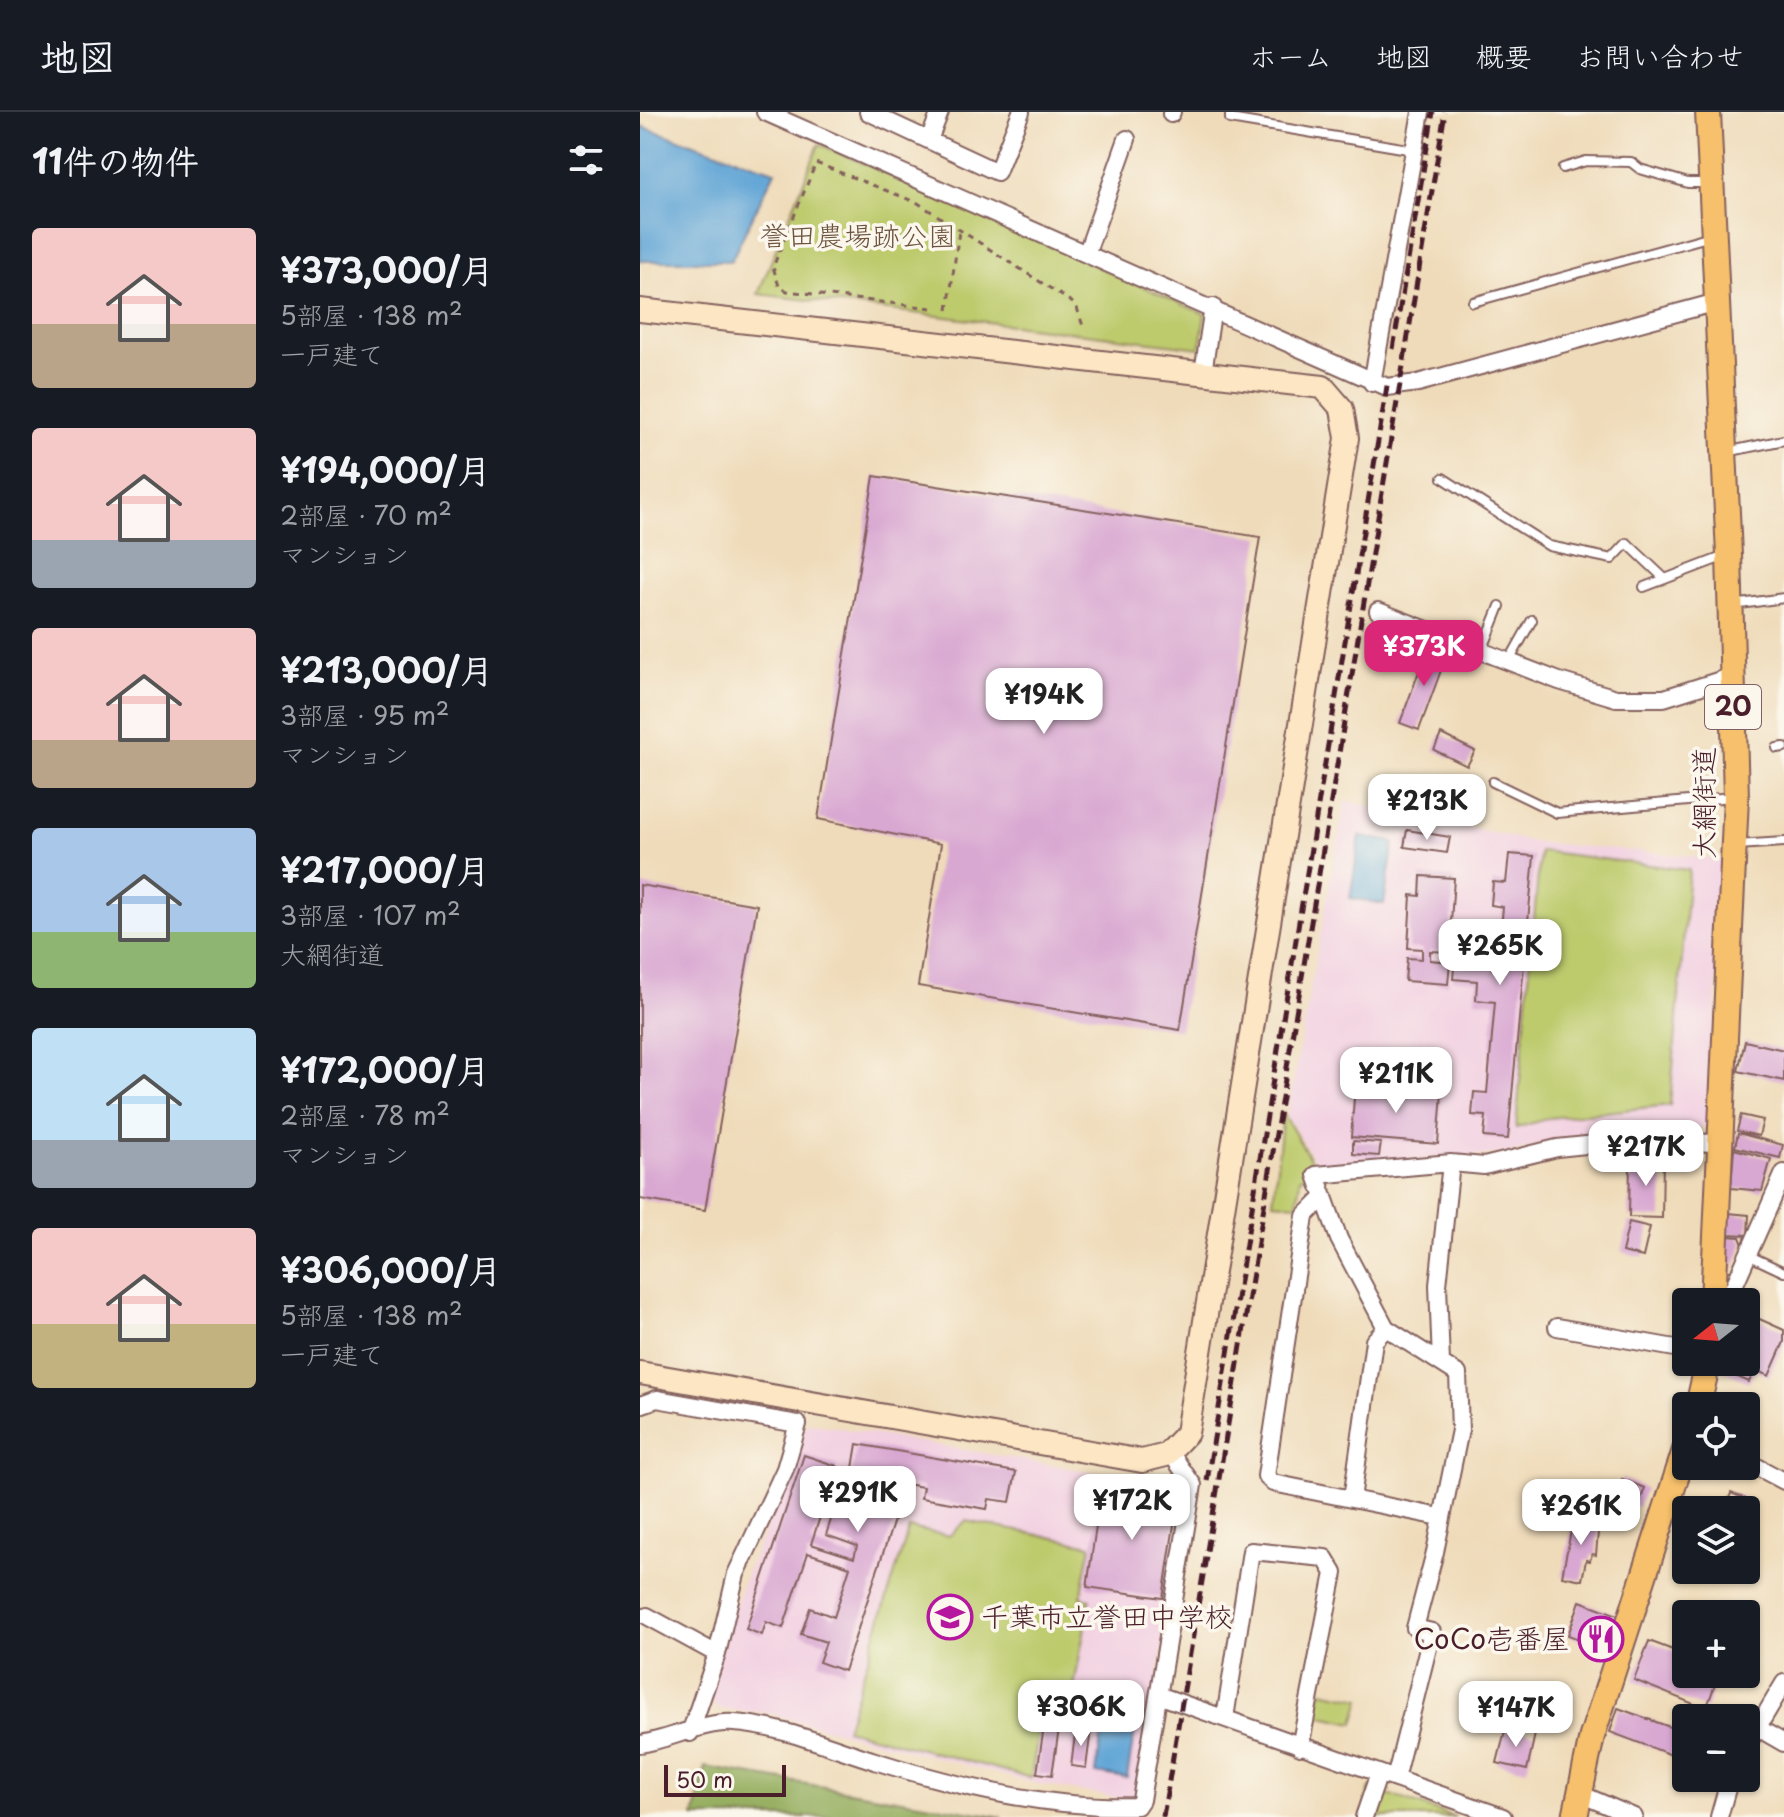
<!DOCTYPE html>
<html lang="ja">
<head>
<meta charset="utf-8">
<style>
  :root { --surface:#171b24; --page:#242831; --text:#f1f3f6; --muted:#9ea1a6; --line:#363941; --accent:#db2777 }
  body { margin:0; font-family:"Playpen Sans","Klee One",sans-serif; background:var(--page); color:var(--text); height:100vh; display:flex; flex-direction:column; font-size:30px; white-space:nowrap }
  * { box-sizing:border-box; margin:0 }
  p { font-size:26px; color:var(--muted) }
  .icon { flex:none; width:44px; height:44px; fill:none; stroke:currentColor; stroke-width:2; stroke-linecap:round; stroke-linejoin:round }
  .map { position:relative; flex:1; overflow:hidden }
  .details { display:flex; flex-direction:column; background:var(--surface); width:640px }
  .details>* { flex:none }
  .needle { width:52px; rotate:253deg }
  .controls { position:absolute; left:1032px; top:1176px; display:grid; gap:16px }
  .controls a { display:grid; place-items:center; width:88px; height:88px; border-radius:8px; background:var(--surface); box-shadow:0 2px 6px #0004; font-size:40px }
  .scale { position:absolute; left:24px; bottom:20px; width:122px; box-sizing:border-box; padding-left:8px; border:4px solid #4a1f2b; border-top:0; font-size:22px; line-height:28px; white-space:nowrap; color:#4a1f2b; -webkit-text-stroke:6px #fbf7ec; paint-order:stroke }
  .price { position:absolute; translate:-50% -68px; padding:0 18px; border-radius:16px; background:#fff; color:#222; font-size:26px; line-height:52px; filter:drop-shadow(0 2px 4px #0008) }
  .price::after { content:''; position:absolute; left:50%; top:48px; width:24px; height:18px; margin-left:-12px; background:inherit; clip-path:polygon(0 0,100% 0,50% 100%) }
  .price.selected { background:var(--accent); color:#fff }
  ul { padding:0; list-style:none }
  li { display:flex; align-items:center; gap:24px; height:200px; padding:0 32px }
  li span { display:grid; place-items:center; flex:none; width:224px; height:160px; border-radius:8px; color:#555 }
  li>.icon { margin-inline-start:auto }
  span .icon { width:96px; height:96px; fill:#fffc; stroke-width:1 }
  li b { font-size:34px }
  h2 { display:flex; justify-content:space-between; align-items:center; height:96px; padding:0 32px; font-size:34px }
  header { display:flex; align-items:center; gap:48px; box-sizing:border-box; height:112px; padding:0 40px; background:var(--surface); border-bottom:2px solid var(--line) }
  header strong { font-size:38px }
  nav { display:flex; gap:44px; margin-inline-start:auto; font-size:28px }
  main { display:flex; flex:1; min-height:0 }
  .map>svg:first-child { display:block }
  .built { fill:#f2cfe1 }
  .green { fill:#becb6d; stroke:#84754c; stroke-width:2 }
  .forest { fill:#96af60; stroke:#706746; stroke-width:2 }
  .water { fill:#61a5d6; stroke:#566280; stroke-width:2 }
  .building { fill:#d9a8d2 }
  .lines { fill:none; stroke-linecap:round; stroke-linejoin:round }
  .lane-casing { stroke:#84615d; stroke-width:12 }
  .street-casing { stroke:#84615d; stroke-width:20 }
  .secondary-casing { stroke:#84615d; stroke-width:26 }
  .primary-casing { stroke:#84615d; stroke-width:28 }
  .path { stroke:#84615d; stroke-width:3; stroke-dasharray:6 6; stroke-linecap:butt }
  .lane { stroke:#fff; stroke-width:8 }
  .street { stroke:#fff; stroke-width:16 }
  .secondary { stroke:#fce6c4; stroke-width:22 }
  .primary { stroke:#f7c06c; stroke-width:24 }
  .rail { stroke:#4a1f2b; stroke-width:5; stroke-dasharray:12 6; stroke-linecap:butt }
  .labels { text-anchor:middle; stroke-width:7; stroke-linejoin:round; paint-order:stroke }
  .shield { fill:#fbf7ec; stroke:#7f6065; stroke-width:2 }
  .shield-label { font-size:26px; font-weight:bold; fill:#4a1f2b }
  .park-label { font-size:28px; fill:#6d533f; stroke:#fbf7ec }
  .street-label { font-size:28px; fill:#4a1f2b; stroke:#fbf7ec }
  .poi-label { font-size:28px; fill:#4a1f2b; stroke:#fbf7ec; text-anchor:start }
</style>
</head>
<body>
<header>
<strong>地図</strong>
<nav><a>ホーム</a><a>地図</a><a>概要</a><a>お問い合わせ</a></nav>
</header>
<main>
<section class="details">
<h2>11件の物件<svg class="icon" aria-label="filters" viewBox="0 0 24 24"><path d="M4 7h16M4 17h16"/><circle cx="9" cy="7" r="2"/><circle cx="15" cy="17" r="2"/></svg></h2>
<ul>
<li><span style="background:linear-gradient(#f6c9c9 60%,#b9a48a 0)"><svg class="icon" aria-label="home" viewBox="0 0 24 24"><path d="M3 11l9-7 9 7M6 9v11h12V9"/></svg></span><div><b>¥373,000/月</b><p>5部屋 · 138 m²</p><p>一戸建て</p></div></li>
<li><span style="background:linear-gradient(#f6c9c9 70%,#9aa5b1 0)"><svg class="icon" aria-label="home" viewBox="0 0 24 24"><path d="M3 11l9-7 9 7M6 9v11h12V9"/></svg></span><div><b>¥194,000/月</b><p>2部屋 · 70 m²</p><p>マンション</p></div></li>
<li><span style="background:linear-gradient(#f6c9c9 70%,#b9a48a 0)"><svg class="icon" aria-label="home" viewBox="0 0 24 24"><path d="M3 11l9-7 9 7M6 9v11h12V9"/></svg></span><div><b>¥213,000/月</b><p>3部屋 · 95 m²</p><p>マンション</p></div></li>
<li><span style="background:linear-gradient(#a9c7e8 65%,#8fb573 0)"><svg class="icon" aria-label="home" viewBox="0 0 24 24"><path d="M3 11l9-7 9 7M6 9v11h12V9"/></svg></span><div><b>¥217,000/月</b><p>3部屋 · 107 m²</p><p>大網街道</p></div></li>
<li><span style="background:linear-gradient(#bfe0f5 70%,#9aa5b1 0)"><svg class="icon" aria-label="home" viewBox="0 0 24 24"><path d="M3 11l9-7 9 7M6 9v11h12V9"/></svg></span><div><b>¥172,000/月</b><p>2部屋 · 78 m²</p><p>マンション</p></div></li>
<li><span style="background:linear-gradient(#f6c9c9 60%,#c2b280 0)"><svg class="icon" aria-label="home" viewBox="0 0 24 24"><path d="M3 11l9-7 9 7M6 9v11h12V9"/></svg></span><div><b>¥306,000/月</b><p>5部屋 · 138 m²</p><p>一戸建て</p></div></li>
</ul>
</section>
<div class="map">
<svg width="1144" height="1705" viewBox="0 0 1144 1705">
  <rect width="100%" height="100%" fill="#fbf7ec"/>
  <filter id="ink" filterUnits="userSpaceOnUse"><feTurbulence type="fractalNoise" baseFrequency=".0125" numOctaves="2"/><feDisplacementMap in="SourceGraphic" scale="16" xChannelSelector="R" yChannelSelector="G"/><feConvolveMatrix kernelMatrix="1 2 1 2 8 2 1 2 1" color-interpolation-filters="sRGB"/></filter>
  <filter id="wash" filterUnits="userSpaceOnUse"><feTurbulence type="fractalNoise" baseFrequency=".006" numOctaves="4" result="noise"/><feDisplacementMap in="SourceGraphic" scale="32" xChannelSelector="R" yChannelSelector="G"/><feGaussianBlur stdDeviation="1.8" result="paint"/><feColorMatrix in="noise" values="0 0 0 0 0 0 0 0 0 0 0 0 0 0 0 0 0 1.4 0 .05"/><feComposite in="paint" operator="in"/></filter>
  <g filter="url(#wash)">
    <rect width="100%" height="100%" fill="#efdbba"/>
    <!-- built -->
    <path class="built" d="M705,689L894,730L1081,747L1072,1003L1065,1014L1055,1018H1000L925,1025L871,1041L679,1056L647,1004Z
      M170,1311L549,1377L499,1680L491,1688L397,1672L127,1601L78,1597L67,1583L105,1464L157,1345L163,1316Z"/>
    <!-- green -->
    <path class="green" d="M179,32L565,202L560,236L118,182Z
      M900,739L1049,758L1030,993L909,1006L876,1016Z
      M643,1001L676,1057L660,1066L657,1092L633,1090Z
      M326,1409L451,1433L441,1485L450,1487L428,1608L401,1604L391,1666L206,1617L269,1416L309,1424Z
      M682,1579L721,1587L714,1611L677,1603Z
      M730,1676L815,1705H722Z"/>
    <!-- forest -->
    <path class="forest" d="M65,1655L363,1705H54Z"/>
    <!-- water -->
    <path class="water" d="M0,14L135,59L91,149H0Z
      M720,724L754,730L744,792L710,786Z
      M465,1599L497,1604L487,1666L456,1661Z"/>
    <g id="blocks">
      <!-- building -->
      <path class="building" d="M234,364L620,425L540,918L278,874L301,732L178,707Z
        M788,535L807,542L779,618L760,611Z
        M801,622L835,639L827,654L794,638Z
        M767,718L810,725L807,741L764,735Z
        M869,742L894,744L868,1027L844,1025L846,1004L832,1003L834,980L847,981L855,890L836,888L837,869L813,867L818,814L855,818L852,857L857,858L863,795L851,793L853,770L866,771Z
        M781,764L814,766L809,840L790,839V848L810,850L808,872L765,869L767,846L782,847V837L768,836L771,783L780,784Z
        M0,773L117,793L65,1098L0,1087Z
        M1105,929L1144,938V969L1098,959Z
        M715,973L802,981L798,1032L711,1025Z
        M1101,1003L1123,1008L1119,1024L1097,1019Z
        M1098,1021L1143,1033L1140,1046L1095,1035Z
        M713,1029L741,1031L739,1044L713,1042Z
        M1094,1037L1131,1047L1122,1079L1091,1076Z
        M990,1047H1023L1022,1106L989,1105Z
        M1088,1101L1109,1103L1108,1123L1087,1122Z
        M989,1110L1010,1115L1003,1145L982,1140Z
        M1085,1124L1100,1125L1103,1133L1092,1159H1083Z
        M1106,1201L1144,1218V1230L1129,1264L1115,1258L1109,1270L1077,1256L1080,1250H1106Z
        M217,1332L376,1360L370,1390L349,1387L347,1397L281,1386L283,1375L248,1369L240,1393L257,1399L204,1559L179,1550L186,1530L161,1522L170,1496L194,1505L210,1455L168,1441L143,1516L126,1510L122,1523L106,1517L164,1343L197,1354L171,1432L214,1446L217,1434L186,1423L200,1380L229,1389L236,1367L212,1362Z
        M982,1367L1005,1376L998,1395L975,1386Z
        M462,1374L538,1386L523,1486L447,1475Z
        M1091,1381L1114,1390L1107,1413L1106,1398H1085Z
        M934,1404L959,1409L956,1443L952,1442L950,1449L946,1448L942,1468L922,1464Z
        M940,1489L978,1503L966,1537L928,1523Z
        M1009,1529L1046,1543V1562H1079L1066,1597L994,1568Z
        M978,1596L1046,1621L1042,1647L970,1620Z
        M405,1608L420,1610L412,1663L397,1661Z
        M436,1615L451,1617L446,1656L431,1654Z
        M866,1615L895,1622L887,1658L857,1651Z"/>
    </g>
  </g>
  <g filter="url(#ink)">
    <use href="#blocks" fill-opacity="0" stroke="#84615d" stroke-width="2"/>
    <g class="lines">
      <!-- lane casing -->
      <g class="lane-casing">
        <path id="lane" d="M590,0V7L774,38
          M923,56L946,49L991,50L1000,57L1048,71H1067
          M833,190L1071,124
          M1086,340L1144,328
          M803,366L909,434L972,447L987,431L1024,466
          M1004,475L1085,444
          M1093,493L1144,486
          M842,539L860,494
          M869,549L892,508
          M1137,636L1144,635
          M853,670L917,701L1092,685
          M1097,733L1144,730
          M1110,1144L1144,1160"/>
      </g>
      <!-- street casing -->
      <g class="street-casing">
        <path id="street" d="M125,0L747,275L778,271L1077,190
          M228,0L357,60L381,0
          M531,2L532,0
          M289,28L300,0
          M447,140L487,27
          M563,261L573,195
          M732,271L781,0
          M738,499L919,569L976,586H1024L1093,564
          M684,1085L665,1104L626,1364L633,1371L800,1405
          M1087,1190L1144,1061
          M917,1215L1046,1238
          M801,1251L798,1173L811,1051
          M0,1293L17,1287L158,1312L145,1357L96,1462L77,1542L50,1621
          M1106,1349L1144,1369
          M712,1387L734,1229L746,1216
          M7,1504L77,1542
          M521,1584L863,1705
          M585,1606L611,1439L685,1446L694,1461L660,1635
          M1118,1616L1144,1631
          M0,1632C31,1627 65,1609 94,1611C141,1614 190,1635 235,1649C318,1675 410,1697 497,1694L501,1688L553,1373L530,1340
          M1106,1635L1144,1571
          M755,1667L792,1520L775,1516L795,1440L820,1318L818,1262L746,1216L699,1127L676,1063L811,1051L844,1054L917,1036L985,1029L1081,1031
          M938,1681L994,1705
          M724,1705L739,1661
          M1079,1705L1090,1666"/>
      </g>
      <!-- secondary casing -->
      <g class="secondary-casing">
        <path id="secondary" d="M0,198L683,275L702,297L707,326L547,1321L526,1343L502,1349L0,1261"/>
      </g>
      <!-- primary casing -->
      <g class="primary-casing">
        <path id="primary" d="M1068,0L1089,443L1096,685L1073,1190
          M1058,1294L1068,1250
          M935,1705L952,1624L1046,1335"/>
      </g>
      <!-- path -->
      <path class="path" d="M292,196L147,179L139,174L133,155L176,51L278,91L436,193L444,217
        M308,198L319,119"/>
      <!-- lane -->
      <use href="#lane" class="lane"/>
      <!-- street -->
      <use href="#street" class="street"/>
      <!-- secondary -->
      <use href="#secondary" class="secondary"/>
      <!-- primary -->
      <use href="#primary" class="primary"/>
      <!-- rail -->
      <path class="rail" d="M753,237L793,0
        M567,1369L748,268
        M523,1705L805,0"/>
    </g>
  </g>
  <!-- icons -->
  <defs>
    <g id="school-ring" transform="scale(2.3)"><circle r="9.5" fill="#fbf7ec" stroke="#b5179e" stroke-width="1.5"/><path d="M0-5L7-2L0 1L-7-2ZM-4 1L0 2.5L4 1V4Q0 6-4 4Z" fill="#b5179e"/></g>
    <g id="restaurant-ring" transform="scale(2.3)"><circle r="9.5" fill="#fbf7ec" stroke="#b5179e" stroke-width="1.5"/><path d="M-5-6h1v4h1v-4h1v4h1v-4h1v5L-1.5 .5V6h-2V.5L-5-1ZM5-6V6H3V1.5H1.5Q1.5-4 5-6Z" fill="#b5179e"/></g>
  </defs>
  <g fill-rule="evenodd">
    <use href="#school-ring" x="310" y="1505"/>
    <use href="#restaurant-ring" x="961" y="1527"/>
  </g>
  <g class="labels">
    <!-- shield labels -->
    <rect class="shield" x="1065" y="573" width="56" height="44" rx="6"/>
    <g class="shield-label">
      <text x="1093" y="604">20</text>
    </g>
    <!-- park labels -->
    <g class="park-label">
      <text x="218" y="134">誉田農場跡公園</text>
    </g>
    <!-- street labels -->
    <g class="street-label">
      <text transform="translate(1064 691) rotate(-90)" y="10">大網街道</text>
    </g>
    <!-- poi labels -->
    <g class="poi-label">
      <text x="341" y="1515">千葉市立誉田中学校</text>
      <text x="930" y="1537" text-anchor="end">CoCo壱番屋</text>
    </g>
  </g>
</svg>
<div class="controls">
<a><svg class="needle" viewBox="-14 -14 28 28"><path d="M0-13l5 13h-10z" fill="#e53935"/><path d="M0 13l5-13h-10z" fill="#9ea1a6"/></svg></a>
<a><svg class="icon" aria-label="locate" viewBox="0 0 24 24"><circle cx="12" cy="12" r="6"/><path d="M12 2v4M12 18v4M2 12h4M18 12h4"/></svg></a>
<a><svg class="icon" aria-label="layers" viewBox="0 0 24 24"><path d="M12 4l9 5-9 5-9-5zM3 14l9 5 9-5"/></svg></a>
<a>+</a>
<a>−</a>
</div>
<div class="scale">50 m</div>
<b class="price selected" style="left:784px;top:576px">¥373K</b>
<b class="price" style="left:404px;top:624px">¥194K</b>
<b class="price" style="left:787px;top:730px">¥213K</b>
<b class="price" style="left:860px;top:875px">¥265K</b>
<b class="price" style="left:756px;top:1003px">¥211K</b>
<b class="price" style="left:1006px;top:1076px">¥217K</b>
<b class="price" style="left:218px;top:1422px">¥291K</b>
<b class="price" style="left:492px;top:1430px">¥172K</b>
<b class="price" style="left:941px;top:1435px">¥261K</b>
<b class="price" style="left:441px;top:1636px">¥306K</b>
<b class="price" style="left:876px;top:1637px">¥147K</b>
</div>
</main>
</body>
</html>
